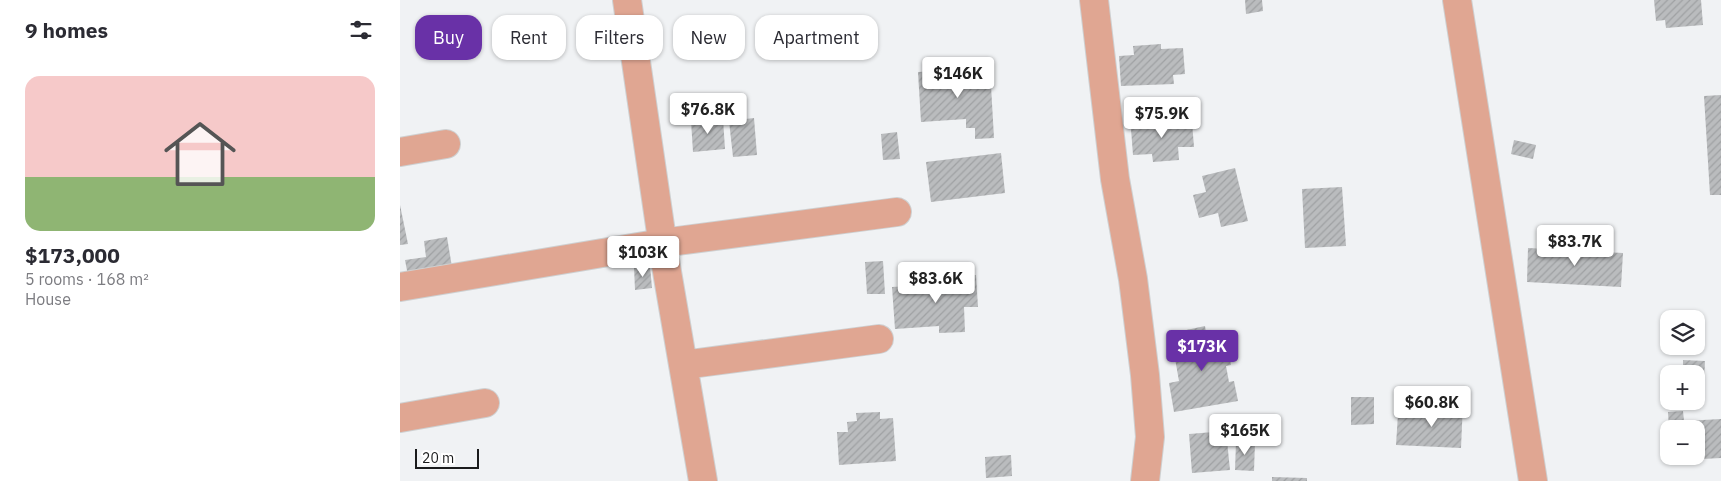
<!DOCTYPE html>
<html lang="en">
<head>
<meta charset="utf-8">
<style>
  :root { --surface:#fff; --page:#f7f7f7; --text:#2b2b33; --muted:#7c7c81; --accent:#6931a7 }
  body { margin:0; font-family:"IBM Plex Sans",sans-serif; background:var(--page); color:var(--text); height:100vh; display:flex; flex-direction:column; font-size:19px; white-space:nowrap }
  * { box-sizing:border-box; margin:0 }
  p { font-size:16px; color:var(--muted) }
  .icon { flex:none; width:28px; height:28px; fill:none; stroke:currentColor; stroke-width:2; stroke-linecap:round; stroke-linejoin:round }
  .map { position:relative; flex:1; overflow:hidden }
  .sheet { display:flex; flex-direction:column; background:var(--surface); width:400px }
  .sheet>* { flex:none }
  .banner { position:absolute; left:15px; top:15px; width:475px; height:45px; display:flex; gap:10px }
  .buttons { position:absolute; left:1260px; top:310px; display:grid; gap:10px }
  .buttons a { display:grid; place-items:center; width:45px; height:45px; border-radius:10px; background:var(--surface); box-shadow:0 1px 4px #0004; font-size:25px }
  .scale { position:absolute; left:15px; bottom:12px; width:64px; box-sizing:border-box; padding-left:5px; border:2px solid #1a1b1c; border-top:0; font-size:14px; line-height:18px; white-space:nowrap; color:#1a1b1c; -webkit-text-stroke:4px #fff; paint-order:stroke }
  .price { position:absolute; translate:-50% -42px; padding:0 11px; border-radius:5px; background:#fff; color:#222; font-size:16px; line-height:32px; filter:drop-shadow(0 1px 2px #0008) }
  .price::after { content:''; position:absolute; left:50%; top:30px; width:15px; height:11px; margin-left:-8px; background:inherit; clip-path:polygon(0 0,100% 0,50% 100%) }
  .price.active { background:var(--accent); color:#fff }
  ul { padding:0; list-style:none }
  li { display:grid; align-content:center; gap:10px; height:265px; padding:0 25px }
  li span { display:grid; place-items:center; height:155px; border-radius:15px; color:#555 }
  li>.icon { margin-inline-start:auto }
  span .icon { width:90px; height:90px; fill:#fffc; stroke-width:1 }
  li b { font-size:21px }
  h2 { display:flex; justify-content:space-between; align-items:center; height:60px; padding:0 25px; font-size:21px }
  .tag { padding:0 18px; border-radius:15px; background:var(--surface); box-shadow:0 1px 4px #0004; font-size:18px; line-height:45px }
  .tag.active { background:var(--accent); color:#fff }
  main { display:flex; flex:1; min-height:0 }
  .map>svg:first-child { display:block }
  .building { fill:url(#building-hatch) }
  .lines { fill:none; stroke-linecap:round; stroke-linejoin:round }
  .minor-casing { stroke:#ced0d1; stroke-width:30 }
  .minor { stroke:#e0a692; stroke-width:28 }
</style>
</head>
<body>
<main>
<section class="sheet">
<h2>9 homes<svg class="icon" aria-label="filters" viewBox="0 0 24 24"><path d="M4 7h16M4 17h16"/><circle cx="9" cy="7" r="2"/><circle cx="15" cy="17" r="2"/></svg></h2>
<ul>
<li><span style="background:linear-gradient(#f6c9c9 65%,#8fb573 0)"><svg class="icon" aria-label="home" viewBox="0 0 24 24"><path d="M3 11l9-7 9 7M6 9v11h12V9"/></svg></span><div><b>$173,000</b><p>5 rooms · 168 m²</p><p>House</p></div></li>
</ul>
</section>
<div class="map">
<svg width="1321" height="481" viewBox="0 0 1321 481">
  <defs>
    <pattern id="building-hatch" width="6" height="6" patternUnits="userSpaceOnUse" patternTransform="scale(1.25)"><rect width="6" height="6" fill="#babcbe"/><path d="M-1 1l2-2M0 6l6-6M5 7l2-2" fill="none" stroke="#9fa1a3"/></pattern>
  </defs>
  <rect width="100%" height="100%" fill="#f0f2f4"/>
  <!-- building -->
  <path class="building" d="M845,0H862L863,11L846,14Z
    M1254,0H1301L1303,25L1266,28L1265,20L1256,21Z
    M761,44V49L783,48L785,74L773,75L774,84L721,86L719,56L734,55L733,46Z
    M590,68L594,138L575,139V128H566V119L521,122L518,72Z
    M1321,95V195H1310L1304,96Z
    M354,118L357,155L333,157L329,121Z
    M776,118L777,123L792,122L794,147H778L779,160L753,162L752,154L733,155L731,129L743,128L742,120Z
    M323,119L325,149L293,152L291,121Z
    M497,132L500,159L483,160L481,134Z
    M1114,140L1136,145L1133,159L1111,154Z
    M601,153L605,193L531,202L526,162Z
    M835,168L848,221L821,227L818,213L799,218L793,195L806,192L802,176Z
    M942,187L946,246L905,248L902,189Z
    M0,205L8,244L0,245Z
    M47,237L53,273L9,281L5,260L26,257L24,241Z
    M1128,248L1223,253L1221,287L1127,282Z
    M483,261L485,294H467L465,262Z
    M250,266L252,288L235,290L234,267Z
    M576,275L578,307H564L565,332L539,333V326L495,329L492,287L543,284V277Z
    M805,326L807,339L826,338L831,365L826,366L829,382L834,381L838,401L774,412L769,383L779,381L774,353L780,352L777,332Z
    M1283,360L1305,361L1304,381L1296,380V374H1283Z
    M951,397H974V424L951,425Z
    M1038,402L1063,403L1061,448L996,445L998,414L1038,415Z
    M1283,411L1284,421L1321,419V458L1284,460V465H1272L1271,456H1296V429H1269L1268,412Z
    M480,412V419L493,418L496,461L439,465L437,432H448L447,422L457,421L456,413Z
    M826,431L830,470L792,473L789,434Z
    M836,442H855L854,471L835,470Z
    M611,455L612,476L586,478L585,457Z
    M872,477L907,478V481H872Z"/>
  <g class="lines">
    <!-- minor casing -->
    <g class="minor-casing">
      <path id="minor" d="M227,0L265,260L303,481
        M694,0L715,179L733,279L745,375L750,437L745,481
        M1057,0L1133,481
        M0,152L46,144
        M0,287L262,243L497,212
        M283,365L479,339
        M0,418L85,403"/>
    </g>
    <!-- minor -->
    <use href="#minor" class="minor"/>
  </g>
</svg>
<div class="buttons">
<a><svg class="icon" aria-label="layers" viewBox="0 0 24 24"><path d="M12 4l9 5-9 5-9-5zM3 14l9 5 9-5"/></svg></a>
<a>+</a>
<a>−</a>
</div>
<div class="scale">20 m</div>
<b class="price" style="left:558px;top:99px">$146K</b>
<b class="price" style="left:308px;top:135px">$76.8K</b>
<b class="price" style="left:762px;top:139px">$75.9K</b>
<b class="price" style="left:1175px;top:267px">$83.7K</b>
<b class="price" style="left:243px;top:278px">$103K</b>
<b class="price" style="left:536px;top:304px">$83.6K</b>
<b class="price active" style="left:802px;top:372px">$173K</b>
<b class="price" style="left:1032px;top:428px">$60.8K</b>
<b class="price" style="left:845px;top:456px">$165K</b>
<div class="banner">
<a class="tag active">Buy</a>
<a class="tag">Rent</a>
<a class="tag">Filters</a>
<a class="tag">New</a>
<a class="tag">Apartment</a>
</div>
</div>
</main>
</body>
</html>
